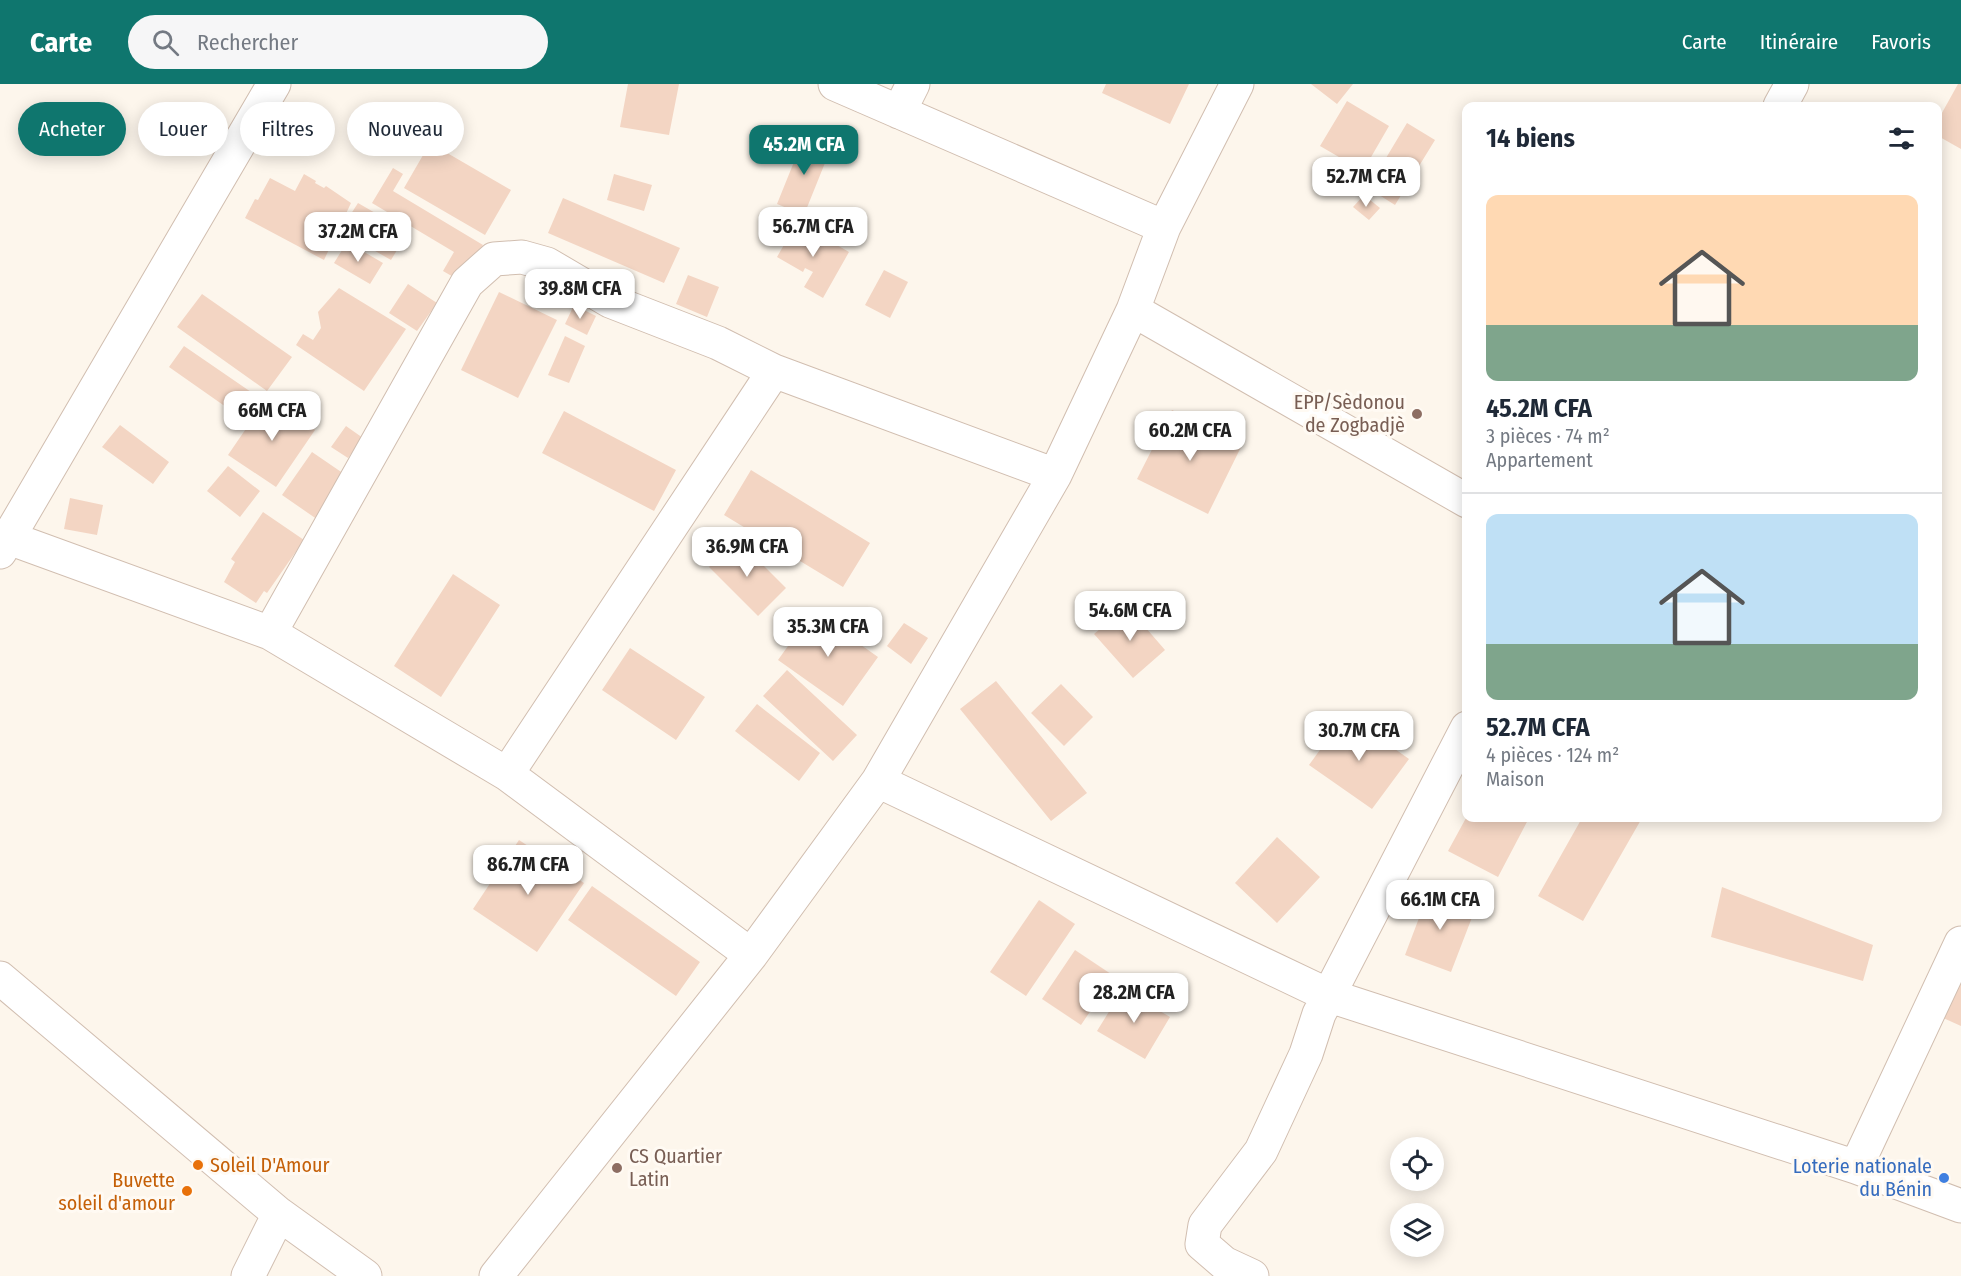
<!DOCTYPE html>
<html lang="fr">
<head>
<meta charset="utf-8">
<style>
  :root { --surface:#fff; --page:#f6f6f7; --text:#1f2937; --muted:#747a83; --line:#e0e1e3; --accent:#0f766e }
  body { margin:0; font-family:"Fira Sans Condensed",sans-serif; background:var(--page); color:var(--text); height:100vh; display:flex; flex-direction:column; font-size:22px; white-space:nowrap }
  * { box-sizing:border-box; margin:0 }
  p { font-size:20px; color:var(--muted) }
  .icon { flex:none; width:33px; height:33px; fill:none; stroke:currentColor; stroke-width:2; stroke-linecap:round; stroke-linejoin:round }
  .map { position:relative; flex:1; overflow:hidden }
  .details { position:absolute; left:1462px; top:18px; width:480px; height:720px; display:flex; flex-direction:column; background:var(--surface); border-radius:12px; box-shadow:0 3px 15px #0003 }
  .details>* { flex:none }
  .banner { position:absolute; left:18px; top:18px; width:570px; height:54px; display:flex; gap:12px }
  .fabs { position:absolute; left:1390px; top:1053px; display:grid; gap:12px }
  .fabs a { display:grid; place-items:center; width:54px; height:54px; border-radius:50%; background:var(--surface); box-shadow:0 3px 15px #0003; font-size:30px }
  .price { position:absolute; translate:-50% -51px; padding:0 14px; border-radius:12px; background:#fff; color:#222; font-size:20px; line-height:39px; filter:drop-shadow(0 2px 3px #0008) }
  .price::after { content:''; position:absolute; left:50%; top:36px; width:18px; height:14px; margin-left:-9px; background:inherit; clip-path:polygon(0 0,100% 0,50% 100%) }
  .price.selected { background:var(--accent); color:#fff }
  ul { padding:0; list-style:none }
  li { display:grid; align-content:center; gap:12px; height:318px; padding:0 24px }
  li+li { border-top:2px solid var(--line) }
  li span { display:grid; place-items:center; height:186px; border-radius:12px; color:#555 }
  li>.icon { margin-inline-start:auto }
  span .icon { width:108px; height:108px; fill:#fffc; stroke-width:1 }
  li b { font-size:26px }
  h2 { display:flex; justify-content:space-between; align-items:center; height:72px; padding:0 24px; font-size:26px }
  .pill { padding:0 21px; border-radius:27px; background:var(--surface); box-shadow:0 3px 15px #0003; font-size:21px; line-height:54px }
  .pill.selected { background:var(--accent); color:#fff }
  header { display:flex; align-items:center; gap:36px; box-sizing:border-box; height:84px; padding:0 30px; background:var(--accent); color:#fff }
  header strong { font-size:28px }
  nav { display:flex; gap:33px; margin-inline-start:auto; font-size:21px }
  .search { width:420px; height:54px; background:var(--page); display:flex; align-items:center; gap:15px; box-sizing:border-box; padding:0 21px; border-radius:33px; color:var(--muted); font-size:22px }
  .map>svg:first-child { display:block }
  .building { fill:#f3d5c3 }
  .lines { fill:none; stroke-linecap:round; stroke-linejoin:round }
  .minor-casing { stroke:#d1beb0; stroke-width:35 }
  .minor { stroke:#fff; stroke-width:33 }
  .education-dot { fill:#8d6e63; stroke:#fffaf3; stroke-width:2 }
  .food-dot { fill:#e8710a; stroke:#fffaf3; stroke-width:2 }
  .shop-dot { fill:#3f7fe0; stroke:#fffaf3; stroke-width:2 }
  .labels { text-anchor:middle; stroke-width:6; stroke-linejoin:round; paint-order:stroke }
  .education-label { font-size:20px; fill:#785e54; stroke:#fffaf3; text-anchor:end }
  .food-label { font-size:20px; fill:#c56008; stroke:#fffaf3; text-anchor:start }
  .shop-label { font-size:20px; fill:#366cbe; stroke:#fffaf3; text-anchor:end }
</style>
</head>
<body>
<header>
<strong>Carte</strong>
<div class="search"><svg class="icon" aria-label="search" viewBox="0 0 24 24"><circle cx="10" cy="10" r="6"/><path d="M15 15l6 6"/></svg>Rechercher</div>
<nav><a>Carte</a><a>Itinéraire</a><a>Favoris</a></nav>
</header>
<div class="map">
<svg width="1961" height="1192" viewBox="0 0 1961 1192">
  <rect width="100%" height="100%" fill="#fdf6ec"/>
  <!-- building -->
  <path class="building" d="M628,0H679L669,51L620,43Z
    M1106,0H1189L1170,40L1102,9Z
    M1311,0H1353L1337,20Z
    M1958,0H1961V65L1938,52V36Z
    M1347,17L1389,42L1363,87L1320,62Z
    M1407,39L1435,56L1395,121L1368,104Z
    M804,53L831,64L804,131L777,120Z
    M430,59L511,106L485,151L404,104Z
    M393,84L403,90L393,107L483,161L462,198L443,187L454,168L372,119Z
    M304,90L316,97L315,99L324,104L326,102L351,119L324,176L245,134L255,115L258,116L270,94L295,107Z
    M614,90L652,101L644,127L607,116Z
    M1364,111L1380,124L1369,136L1353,123Z
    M563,114L680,164L664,199L548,149Z
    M358,119L408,148L391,176L340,147Z
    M797,138L849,168L823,214L804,203L813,188L805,184L803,188L777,173Z
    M347,158L383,179L370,200L334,179Z
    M884,186L908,198L890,234L865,221Z
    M688,191L719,203L707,233L676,220Z
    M408,200L437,219L417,247L389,229Z
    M339,204L406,245L364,307L296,261L303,250L313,256L321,244L318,228Z
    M499,208L557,236L518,314L461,286Z
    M202,210L292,273L267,307L177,243Z
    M574,221L596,232L587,251L565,240Z
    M565,252L585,262L569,299L548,291Z
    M184,262L251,308L236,330L169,283Z
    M267,314L315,346L276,403L228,371Z
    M1172,326L1242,361L1208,430L1137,395Z
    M564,327L676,386L654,427L542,369Z
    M120,341L169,378L153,400L102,363Z
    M346,342L363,354L348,374L331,363Z
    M312,368L350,394L321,438L282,411Z
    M228,382L260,407L240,433L207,407Z
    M751,386L870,459L843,503L724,431Z
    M70,414L103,421L97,451L64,445Z
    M263,428L304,456L267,509L264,507L256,519L224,498L235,478L231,475L235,469Z
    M737,455L786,504L758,532L709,483Z
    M453,490L500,521L441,613L394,582Z
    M1127,522L1165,566L1133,594L1094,550Z
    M813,527L878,573L843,622L778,576Z
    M904,539L928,554L911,580L887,562Z
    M630,564L705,613L676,656L602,606Z
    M787,586L857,651L833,677L763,612Z
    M996,597L1087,709L1051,737L960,625Z
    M1061,600L1093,633L1064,662L1031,629Z
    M757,620L820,669L799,697L735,647Z
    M1346,630L1409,675L1372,725L1309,681Z
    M1466,734H1529L1498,793L1448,767Z
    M1582,734H1642L1583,837L1538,812Z
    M1277,753L1320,793L1277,839L1235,799Z
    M519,756L584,799L537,868L473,825Z
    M592,802L700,878L676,912L568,836Z
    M1722,803L1873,861L1863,897L1711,853Z
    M1430,805L1476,823L1451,888L1405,871Z
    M1039,816L1075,840L1026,912L990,888Z
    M1075,866L1114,892L1081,941L1042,915Z
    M1961,893V942L1941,933Z
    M1123,905L1170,933L1145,975L1097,947Z"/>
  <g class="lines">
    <!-- minor casing -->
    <g class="minor-casing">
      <path id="minor" d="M835,0L1164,143
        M1780,22L1792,0
        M899,28L913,0
        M1133,226L1467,417
        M9,454L270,549L507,690L751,871
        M0,468L274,0
        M270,549L467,199L494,175L522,173L547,180L610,217L718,259L774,287L1055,391
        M507,690L774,287
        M878,697L1330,912L1856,1083L1961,1122
        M0,894L279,1130L365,1192
        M1856,1083L1961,859
        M248,1192L279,1130
        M496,1192L751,871L878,697L1055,391L1133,226L1164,143L1237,0
        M1252,1192L1224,1179L1202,1160L1205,1141L1261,1067L1306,970L1319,930L1467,644"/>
    </g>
    <!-- minor -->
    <use href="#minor" class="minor"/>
  </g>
  <!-- markers -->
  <g class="education-dot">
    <circle cx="1417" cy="330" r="6"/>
    <circle cx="617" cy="1084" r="6"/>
  </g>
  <g class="food-dot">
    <circle cx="198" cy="1081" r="6"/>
    <circle cx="187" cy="1107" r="6"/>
  </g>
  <circle class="shop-dot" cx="1944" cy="1094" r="6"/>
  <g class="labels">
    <!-- education labels -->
    <g class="education-label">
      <text x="1405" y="325">EPP/Sèdonou<tspan x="1405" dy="23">de Zogbadjè</tspan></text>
      <text x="629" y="1079" text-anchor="start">CS Quartier<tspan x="629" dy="23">Latin</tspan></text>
    </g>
    <!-- food labels -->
    <g class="food-label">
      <text x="210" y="1088">Soleil D'Amour</text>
      <text x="175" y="1103" text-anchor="end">Buvette<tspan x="175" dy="23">soleil d'amour</tspan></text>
    </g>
    <!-- shop labels -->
    <g class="shop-label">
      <text x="1932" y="1089">Loterie nationale<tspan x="1932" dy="23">du Bénin</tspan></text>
    </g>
  </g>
</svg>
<div class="fabs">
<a><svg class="icon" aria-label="locate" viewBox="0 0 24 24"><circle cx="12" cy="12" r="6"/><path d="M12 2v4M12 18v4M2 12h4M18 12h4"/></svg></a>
<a><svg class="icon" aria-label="layers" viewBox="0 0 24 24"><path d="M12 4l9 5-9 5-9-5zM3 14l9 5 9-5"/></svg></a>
</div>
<b class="price selected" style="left:804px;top:92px">45.2M CFA</b>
<b class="price" style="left:1366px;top:124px">52.7M CFA</b>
<b class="price" style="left:813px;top:174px">56.7M CFA</b>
<b class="price" style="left:358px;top:179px">37.2M CFA</b>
<b class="price" style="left:580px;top:236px">39.8M CFA</b>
<b class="price" style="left:272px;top:358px">66M CFA</b>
<b class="price" style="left:1190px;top:378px">60.2M CFA</b>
<b class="price" style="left:747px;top:494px">36.9M CFA</b>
<b class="price" style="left:1130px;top:558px">54.6M CFA</b>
<b class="price" style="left:828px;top:574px">35.3M CFA</b>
<b class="price" style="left:1359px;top:678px">30.7M CFA</b>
<b class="price" style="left:528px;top:812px">86.7M CFA</b>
<b class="price" style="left:1440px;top:847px">66.1M CFA</b>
<b class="price" style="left:1134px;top:940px">28.2M CFA</b>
<div class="banner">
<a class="pill selected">Acheter</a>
<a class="pill">Louer</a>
<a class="pill">Filtres</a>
<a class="pill">Nouveau</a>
</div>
<section class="details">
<h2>14 biens<svg class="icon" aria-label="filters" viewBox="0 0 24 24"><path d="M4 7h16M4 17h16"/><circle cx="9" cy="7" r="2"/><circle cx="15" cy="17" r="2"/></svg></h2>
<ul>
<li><span style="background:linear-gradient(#ffd9b3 70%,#7fa58c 0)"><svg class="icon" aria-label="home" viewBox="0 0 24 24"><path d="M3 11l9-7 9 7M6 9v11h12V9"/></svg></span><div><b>45.2M CFA</b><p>3 pièces · 74 m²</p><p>Appartement</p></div></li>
<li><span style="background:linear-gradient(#bfe0f5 70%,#7fa58c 0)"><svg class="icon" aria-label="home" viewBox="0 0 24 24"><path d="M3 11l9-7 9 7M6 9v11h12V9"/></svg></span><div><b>52.7M CFA</b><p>4 pièces · 124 m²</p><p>Maison</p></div></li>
</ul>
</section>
</div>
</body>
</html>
